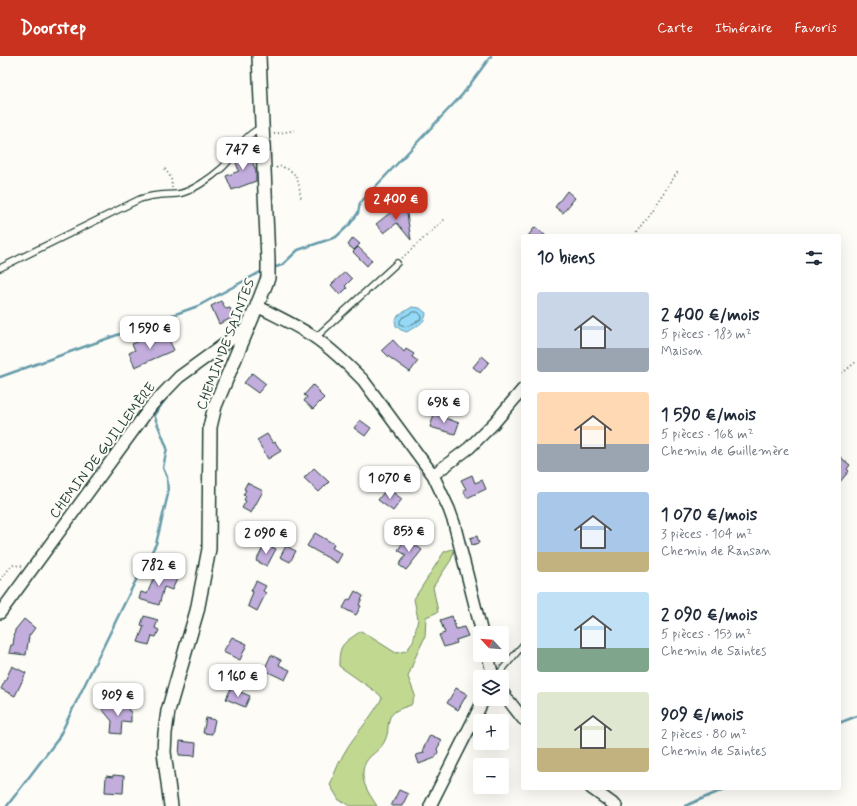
<!DOCTYPE html>
<html lang="fr">
<head>
<meta charset="utf-8">
<style>
  :root { --surface:#fff; --page:#f6f6f7; --text:#1f2937; --muted:#747a83; --accent:#c8321e }
  body { margin:0; font-family:Mynerve,sans-serif; background:var(--page); color:var(--text); height:100vh; display:flex; flex-direction:column; font-size:15px; white-space:nowrap }
  * { box-sizing:border-box; margin:0 }
  p { font-size:13px; color:var(--muted) }
  .icon { flex:none; width:22px; height:22px; fill:none; stroke:currentColor; stroke-width:2; stroke-linecap:round; stroke-linejoin:round }
  .map { position:relative; flex:1; overflow:hidden }
  .details { position:absolute; left:521px; top:178px; width:320px; height:556px; display:flex; flex-direction:column; background:var(--surface); border-radius:4px; box-shadow:0 4px 16px #0002 }
  .details>* { flex:none }
  .needle { width:26px; rotate:296deg }
  .fabs { position:absolute; left:473px; top:570px; display:grid; gap:8px }
  .fabs a { display:grid; place-items:center; width:36px; height:36px; border-radius:4px; background:var(--surface); box-shadow:0 4px 16px #0002; font-size:20px }
  .price { position:absolute; translate:-50% -34px; padding:0 9px; border-radius:8px; background:#fff; color:#222; font-size:13px; line-height:26px; filter:drop-shadow(0 1px 2px #0008) }
  .price::after { content:''; position:absolute; left:50%; top:24px; width:12px; height:9px; margin-left:-6px; background:inherit; clip-path:polygon(0 0,100% 0,50% 100%) }
  .price.current { background:var(--accent); color:#fff }
  ul { padding:0; list-style:none }
  li { display:flex; align-items:center; gap:12px; height:100px; padding:0 16px }
  li span { display:grid; place-items:center; flex:none; width:112px; height:80px; border-radius:4px; color:#555 }
  li>.icon { margin-inline-start:auto }
  span .icon { width:48px; height:48px; fill:#fffc; stroke-width:1 }
  li b { font-size:17px }
  h2 { display:flex; justify-content:space-between; align-items:center; height:48px; padding:0 16px; font-size:17px }
  header { display:flex; align-items:center; gap:24px; box-sizing:border-box; height:56px; padding:0 20px; background:var(--accent); color:#fff }
  header strong { font-size:19px }
  nav { display:flex; gap:22px; margin-inline-start:auto; font-size:14px }
  .map>svg:first-child { display:block }
  .green { fill:#c0d88f; stroke:#708a62 }
  .water { fill:#95d9f7; stroke:#669ba9 }
  .lines { fill:none; stroke-linecap:round; stroke-linejoin:round }
  .shore { stroke:#4e7b82; stroke-width:1 }
  .stream { stroke:#669ba9; stroke-width:2.5 }
  .building { fill:#c2addc; stroke:#1f3d34 }
  .service-casing { stroke:#1f3d34; stroke-width:8 }
  .minor-casing { stroke:#1f3d34; stroke-width:14 }
  .tertiary-casing { stroke:#1f3d34; stroke-width:16 }
  .path { stroke:#1f3d34; stroke-width:1.5; stroke-dasharray:1 3; stroke-linecap:butt }
  .service { stroke:#fdfcf7; stroke-width:5.5 }
  .minor { stroke:#fdfcf7; stroke-width:11 }
  .tertiary { stroke:#fdfcf7; stroke-width:13 }
  .labels { text-anchor:middle; stroke-width:4; stroke-linejoin:round; paint-order:stroke }
  .street-label { font-size:14px; fill:#1f3d34; stroke:#fdfcf7 }
</style>
</head>
<body>
<header>
<strong>Doorstep</strong>
<nav><a>Carte</a><a>Itinéraire</a><a>Favoris</a></nav>
</header>
<div class="map">
<svg width="857" height="750" viewBox="0 0 857 750">
  <rect width="100%" height="100%" fill="#fdfcf7"/>
  <filter id="ink" filterUnits="userSpaceOnUse"><feTurbulence type="fractalNoise" baseFrequency=".025" numOctaves="2"/><feDisplacementMap in="SourceGraphic" scale="8" xChannelSelector="R" yChannelSelector="G"/><feConvolveMatrix kernelMatrix="1 2 1 2 8 2 1 2 1" color-interpolation-filters="sRGB"/></filter>
  <g filter="url(#ink)">
    <!-- green -->
    <path class="green" d="M452,493L454,495L451,504L433,531L438,556L426,561L425,581L415,602L408,621L415,639L411,649C403,652 395,653 390,661C387,667 389,676 386,682C380,699 362,698 363,720C363,730 372,742 377,750H351L339,744L330,729C335,715 341,701 349,689C360,673 373,659 382,642L379,638L339,610C339,587 343,588 361,575L396,597L406,595L413,586L418,563L414,543L444,496Z"/>
    <!-- water -->
    <path class="water" d="M412,251L420,252L426,257C426,268 415,270 407,276L401,274L396,270L395,264L399,259Z"/>
    <g class="lines">
      <!-- shore -->
      <path class="shore" d="M413,256H418L421,259L422,261L420,264L406,271L400,268V265L402,262Z"/>
      <!-- stream -->
      <path class="stream" d="M273,212L282,209L298,194L336,181L350,168L358,157L360,147L462,39L491,0
        M259,229L262,215
        M236,273L245,263
        M0,321L198,250L264,214
        M839,667L857,660
        M7,750L58,683L134,528L156,488L168,438L167,421L163,412L167,392L154,359L168,340
        M685,750L727,732"/>
    </g>
    <!-- building -->
    <path class="building" d="M246,89L256,115V125L232,134L226,120L239,115L235,104Z
      M567,135L575,142L563,157L555,151Z
      M406,151L411,184L397,167L384,177L376,168L396,152Z
      M535,171L539,174L546,180H528Z
      M353,182L360,188L354,194L348,189Z
      M358,191L372,204L367,210L353,196Z
      M345,216L352,223L345,230L347,232L340,239L331,229Z
      M221,245L226,253L230,252L234,261L219,268L211,250Z
      M151,280L154,286L167,280L174,294L135,311L129,297L135,294L132,288Z
      M393,284L404,296L406,293L414,298L412,301L418,305L410,316L389,301L382,294Z
      M482,300L489,306L480,317L473,311Z
      M252,317L266,328L258,337L244,327Z
      M313,329L320,336L319,337L324,342L313,353L304,345L307,341L304,339Z
      M434,358L459,367L455,378L430,371Z
      M360,364L371,372L365,380L354,372Z
      M267,378L273,387L275,386L281,395L268,403L257,384Z
      M839,400L850,409L847,413L849,415L839,427Z
      M314,412L329,426L319,436L304,422Z
      M472,419L475,427L482,424L486,433L467,442L463,434L466,433L461,424Z
      M247,427L263,435L251,457L242,452L246,445L244,444L246,440L243,439L246,434L244,433Z
      M387,432L402,443L393,455L378,444Z
      M315,477L334,488L332,492L342,498L337,507L307,490Z
      M477,480L479,487L472,489L470,482Z
      M406,482L422,494L406,514L399,509L406,499L398,494Z
      M265,488L276,493L267,510L256,505Z
      M286,490L296,495L290,506L280,501Z
      M158,512L178,521L172,534L164,531L159,549L139,543L141,536L147,538Z
      M256,525L266,530L263,535L266,537L257,555L248,550L253,536L251,535Z
      M355,535L363,540L359,549L361,550L356,559L343,552L348,543L350,544Z
      M144,560L158,564L155,572L159,574L156,581L152,580L149,589L138,586L144,570L141,569Z
      M452,560L456,573L464,571L468,580L456,584L457,587L444,591L439,579L445,577L440,564Z
      M24,563L35,572L29,580L26,599L9,597L11,589H13L15,574Z
      M232,581L247,588L240,604L223,596Z
      M271,599L281,604L279,609L290,614L285,624L264,614Z
      M12,610L26,617L15,640L1,633Z
      M231,632L250,640L245,651L226,643Z
      M456,632L467,638L458,654L447,647Z
      M109,646L114,651H121L126,647L129,655L131,656V666L122,665L121,678L111,677L112,665L102,653Z
      M206,662L215,664L212,678L203,677Z
      M430,679L442,684L437,693L438,696L435,702L419,708L416,699L424,697L423,693Z
      M180,685L196,687L195,700L179,699Z
      M113,719L124,720L123,737L105,736L106,720L113,721Z
      M399,734L408,738L402,750H391Z"/>
    <g class="lines">
      <!-- service casing -->
      <g class="service-casing">
        <path id="service" d="M0,212L140,143C154,138 162,139 177,138C190,137 212,121 222,112C237,98 242,79 263,71
          M315,282L397,207
          M496,621L523,589"/>
      </g>
      <!-- minor casing -->
      <g class="minor-casing">
        <path id="minor" d="M257,250C276,260 296,269 314,281C332,293 348,309 363,324L433,419L449,453L454,467L482,577
          M433,419L469,392L494,367L523,333
          M0,557L152,349L179,321L248,271
          M488,599L493,621
          M502,636L523,663
          M591,732L616,750
          M430,750L484,643"/>
      </g>
      <!-- tertiary casing -->
      <g class="tertiary-casing">
        <path id="tertiary" d="M171,750L164,696L165,677L168,655L197,555L209,493L210,371L215,350L257,250L268,222V204L259,0"/>
      </g>
      <!-- path -->
      <path class="path" d="M274,78L296,74
        M276,112C280,110 281,110 285,112C299,117 299,130 301,143
        M165,113L171,122L172,132
        M634,180L679,114
        M402,202L445,163
        M839,320L857,305
        M0,524L12,509L22,510"/>
      <!-- service -->
      <use href="#service" class="service"/>
      <!-- minor -->
      <use href="#minor" class="minor"/>
      <!-- tertiary -->
      <use href="#tertiary" class="tertiary"/>
    </g>
  </g>
  <g class="labels">
    <!-- street labels -->
    <g class="street-label">
      <text transform="translate(225 288) rotate(-69)" y="5">CHEMIN DE SAINTES</text>
      <text transform="translate(102 394) rotate(-53)" y="5">CHEMIN DE GUILLEMÈRE</text>
    </g>
  </g>
</svg>
<div class="fabs">
<a><svg class="needle" viewBox="-14 -14 28 28"><path d="M0-13l5 13h-10z" fill="#e53935"/><path d="M0 13l5-13h-10z" fill="#747a83"/></svg></a>
<a><svg class="icon" aria-label="layers" viewBox="0 0 24 24"><path d="M12 4l9 5-9 5-9-5zM3 14l9 5 9-5"/></svg></a>
<a>+</a>
<a>−</a>
</div>
<b class="price" style="left:243px;top:115px">747 €</b>
<b class="price current" style="left:396px;top:165px">2 400 €</b>
<b class="price" style="left:150px;top:294px">1 590 €</b>
<b class="price" style="left:444px;top:368px">698 €</b>
<b class="price" style="left:390px;top:444px">1 070 €</b>
<b class="price" style="left:409px;top:497px">853 €</b>
<b class="price" style="left:266px;top:499px">2 090 €</b>
<b class="price" style="left:159px;top:531px">782 €</b>
<b class="price" style="left:238px;top:642px">1 160 €</b>
<b class="price" style="left:118px;top:661px">909 €</b>
<section class="details">
<h2>10 biens<svg class="icon" aria-label="filters" viewBox="0 0 24 24"><path d="M4 7h16M4 17h16"/><circle cx="9" cy="7" r="2"/><circle cx="15" cy="17" r="2"/></svg></h2>
<ul>
<li><span style="background:linear-gradient(#c9d6e8 70%,#9aa5b1 0)"><svg class="icon" aria-label="home" viewBox="0 0 24 24"><path d="M3 11l9-7 9 7M6 9v11h12V9"/></svg></span><div><b>2 400 €/mois</b><p>5 pièces · 183 m²</p><p>Maison</p></div></li>
<li><span style="background:linear-gradient(#ffd9b3 65%,#9aa5b1 0)"><svg class="icon" aria-label="home" viewBox="0 0 24 24"><path d="M3 11l9-7 9 7M6 9v11h12V9"/></svg></span><div><b>1 590 €/mois</b><p>5 pièces · 168 m²</p><p>Chemin de Guillemère</p></div></li>
<li><span style="background:linear-gradient(#a9c7e8 75%,#c2b280 0)"><svg class="icon" aria-label="home" viewBox="0 0 24 24"><path d="M3 11l9-7 9 7M6 9v11h12V9"/></svg></span><div><b>1 070 €/mois</b><p>3 pièces · 104 m²</p><p>Chemin de Ransan</p></div></li>
<li><span style="background:linear-gradient(#bfe0f5 70%,#7fa58c 0)"><svg class="icon" aria-label="home" viewBox="0 0 24 24"><path d="M3 11l9-7 9 7M6 9v11h12V9"/></svg></span><div><b>2 090 €/mois</b><p>5 pièces · 153 m²</p><p>Chemin de Saintes</p></div></li>
<li><span style="background:linear-gradient(#dfe7d0 70%,#c2b280 0)"><svg class="icon" aria-label="home" viewBox="0 0 24 24"><path d="M3 11l9-7 9 7M6 9v11h12V9"/></svg></span><div><b>909 €/mois</b><p>2 pièces · 80 m²</p><p>Chemin de Saintes</p></div></li>
</ul>
</section>
</div>
</body>
</html>
